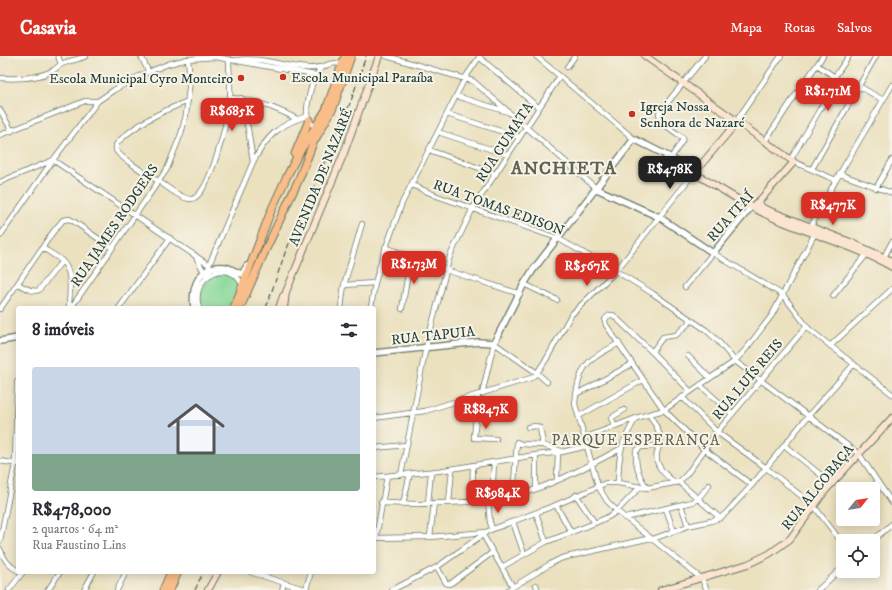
<!DOCTYPE html>
<html lang="pt">
<head>
<meta charset="utf-8">
<style>
  :root { --surface:#fff; --page:#f7f7f7; --text:#2b2b33; --muted:#7c7c81; --accent:#d93025 }
  body { margin:0; font-family:"IM FELL DW Pica",serif; background:var(--page); color:var(--text); height:100vh; display:flex; flex-direction:column; font-size:15px; white-space:nowrap }
  * { box-sizing:border-box; margin:0 }
  p { font-size:13px; color:var(--muted) }
  .icon { flex:none; width:22px; height:22px; fill:none; stroke:currentColor; stroke-width:2; stroke-linecap:round; stroke-linejoin:round }
  .map { position:relative; flex:1; overflow:hidden }
  .side { position:absolute; left:16px; top:250px; width:360px; height:268px; display:flex; flex-direction:column; background:var(--surface); border-radius:4px; box-shadow:0 2px 10px #0003 }
  .side>* { flex:none }
  .needle { width:26px; rotate:60deg }
  .tools { position:absolute; left:836px; top:426px; display:grid; gap:8px }
  .tools a { display:grid; place-items:center; width:44px; height:44px; border-radius:4px; background:var(--surface); box-shadow:0 2px 10px #0003; font-size:20px }
  .price { position:absolute; translate:-50% -34px; padding:0 9px; border-radius:8px; background:var(--accent); color:#fff; font-size:13px; line-height:26px; filter:drop-shadow(0 1px 2px #0008) }
  .price::after { content:''; position:absolute; left:50%; top:24px; width:12px; height:9px; margin-left:-6px; background:inherit; clip-path:polygon(0 0,100% 0,50% 100%) }
  .price.on { background:#222; color:#fff }
  ul { padding:0; list-style:none }
  li { display:grid; align-content:center; gap:8px; height:212px; padding:0 16px }
  li span { display:grid; place-items:center; height:124px; border-radius:4px; color:#555 }
  li>.icon { margin-inline-start:auto }
  span .icon { width:72px; height:72px; fill:#fffc; stroke-width:1 }
  li b { font-size:17px }
  h2 { display:flex; justify-content:space-between; align-items:center; height:48px; padding:0 16px; font-size:17px }
  header { display:flex; align-items:center; gap:24px; box-sizing:border-box; height:56px; padding:0 20px; background:var(--accent); color:#fff }
  header strong { font-size:19px }
  nav { display:flex; gap:22px; margin-inline-start:auto; font-size:14px }
  .map>svg:first-child { display:block }
  .green { fill:#86d899; stroke:#528a66 }
  .lines { fill:none; stroke-linecap:round; stroke-linejoin:round }
  .minor-casing { stroke:#667665; stroke-width:6 }
  .tertiary-casing { stroke:#667665; stroke-width:8 }
  .secondary-casing { stroke:#667665; stroke-width:8 }
  .primary-casing { stroke:#667665; stroke-width:9 }
  .minor { stroke:#fff; stroke-width:4.5 }
  .tertiary { stroke:#fff; stroke-width:5.5 }
  .secondary { stroke:#fce5d0; stroke-width:6 }
  .primary { stroke:#f8bd89; stroke-width:7 }
  .rail { stroke:#1f3d34; stroke-width:1; stroke-dasharray:6 3; stroke-linecap:butt }
  .poi-dot { fill:#c8321e; stroke:#f7f3e8; stroke-width:1.5 }
  .labels { text-anchor:middle; stroke-width:4; stroke-linejoin:round; paint-order:stroke }
  .poi-label { font-size:14px; fill:#1f3d34; stroke:#f7f3e8; text-anchor:start }
  .street-label { font-size:14px; fill:#1f3d34; stroke:#f7f3e8 }
  .neighbourhood-label { font-size:15px; letter-spacing:1px; fill:#606350; stroke:#f7f3e8 }
  .district-label { font-size:18px; font-weight:bold; letter-spacing:1px; fill:#606350; stroke:#f7f3e8 }
</style>
</head>
<body>
<header>
<strong>Casavia</strong>
<nav><a>Mapa</a><a>Rotas</a><a>Salvos</a></nav>
</header>
<div class="map">
<svg width="892" height="534" viewBox="0 0 892 534">
  <rect width="100%" height="100%" fill="#f7f3e8"/>
  <filter id="ink" filterUnits="userSpaceOnUse"><feTurbulence type="fractalNoise" baseFrequency=".025" numOctaves="2"/><feDisplacementMap in="SourceGraphic" scale="8" xChannelSelector="R" yChannelSelector="G"/><feConvolveMatrix kernelMatrix="1 2 1 2 8 2 1 2 1" color-interpolation-filters="sRGB"/></filter>
  <filter id="wash" filterUnits="userSpaceOnUse"><feTurbulence type="fractalNoise" baseFrequency=".012" numOctaves="4" result="noise"/><feDisplacementMap in="SourceGraphic" scale="16" xChannelSelector="R" yChannelSelector="G"/><feGaussianBlur stdDeviation="0.9" result="paint"/><feColorMatrix in="noise" values="0 0 0 0 0 0 0 0 0 0 0 0 0 0 0 0 0 1.4 0 .05"/><feComposite in="paint" operator="in"/></filter>
  <g filter="url(#wash)">
    <rect width="100%" height="100%" fill="#ebe1bf"/>
    <!-- green -->
    <path class="green" d="M223,217C232,219 236,222 241,230L232,252H201C198,234 203,220 223,217Z"/>
  </g>
  <g filter="url(#ink)">
    <g class="lines">
      <!-- minor casing -->
      <g class="minor-casing">
        <path id="minor" d="M58,0L61,8
          M141,0L148,15
          M386,0L473,25L597,133
          M536,0L634,83
          M479,1L539,52
          M236,4C260,0 284,11 307,12C313,13 319,11 326,10
          M817,9L835,21
          M567,11L575,0
          M0,22C17,23 37,23 52,15C56,13 59,9 62,8C70,4 78,4 86,0
          M802,30L823,0
          M859,30L883,44
          M456,40L508,56
          M230,42C254,43 276,52 297,63
          M241,42L248,73L253,106
          M188,45C163,55 139,66 119,85L116,89V94C119,101 151,121 160,126C167,131 183,144 192,143C210,139 229,60 230,43C231,30 229,16 229,3
          M0,54L12,75
          M447,58L519,81
          M737,64L781,0
          M315,71C313,69 310,67 309,64C306,59 307,51 308,46C311,28 317,3 341,8
          M438,76L508,99
          M0,79L85,45H98
          M765,85L797,37
          M429,94L496,118
          M671,102L682,85L683,82L661,66L659,57L705,0
          M791,103L823,48V38L849,0
          M794,106L836,124
          M812,113L876,0
          M840,118L892,137
          M650,120L668,100
          M0,126L53,104L209,209
          M412,129L437,140L557,182L616,215L652,237L706,274L717,284L735,305L859,398L892,447
          M876,132L892,104
          M810,172L836,124L892,29
          M0,180L53,104L98,45L114,34L139,20L168,8L188,3L215,1L315,19
          M385,191L446,214L520,238
          M43,192C49,196 56,200 61,204C74,215 69,237 69,252
          M195,199L205,218
          M884,201L892,186
          M209,219V209L253,106C267,80 278,69 307,60
          M18,228C24,231 32,237 39,234L62,205
          M524,228L557,244
          M344,229L362,168
          M685,231L713,197L783,239L809,273L892,338
          M833,240L866,199
          M371,251L375,227L381,205L402,147L465,22L480,0
          M71,252L167,113L181,78L186,59L190,23L188,3
          M119,252L170,182
          M199,252C189,220 230,200 242,229
          M341,252L344,229L375,227
          M0,253L53,176L63,164L69,163L73,165L112,192
          M402,253L408,217L416,202
          M619,287C609,293 597,298 589,306C579,316 576,336 575,348L598,430L607,445L617,455L702,523L707,534
          M830,290L892,233
          M652,296L663,281L676,279L692,264
          M688,300L710,322
          M700,329L732,358
          M690,335L652,296L613,259H610C605,262 604,264 606,269L664,354L704,393L752,429
          M482,338L494,287L537,317L547,326
          M576,338L592,330L632,308
          M478,339L474,382L496,383
          M682,341L717,376L765,411L814,450L843,488
          M649,358C653,365 659,373 660,381C661,386 658,392 657,397C654,410 666,420 676,427
          M579,360L643,324
          M374,362L425,355L531,322L537,317L547,302L571,259L616,215L694,117
          M615,370L611,362L624,354
          M528,371L536,370L540,372L543,389
          M584,382L636,362L664,354L735,305L746,293L772,259L814,179
          M784,389L832,428
          M375,392L406,389
          M0,405L18,408
          M401,419L426,291L450,200L473,152L560,20
          M374,421L438,415L536,399L562,396L587,390
          M557,424L558,396
          M679,426L720,462
          M618,427C619,396 620,389 636,362
          M647,432C639,420 635,410 636,395L641,391L659,390
          M536,433V399
          M576,439L595,467
          M513,441L517,386L521,388L543,389L561,395
          M488,445L490,466L492,473
          M492,445L494,406
          M449,446L452,413
          M472,446L473,409
          M381,447L419,448L492,445C534,439 583,413 620,393
          M428,447L431,416
          M403,448L410,418
          M556,449L571,476
          M681,449L688,470
          M666,453L674,475
          M536,457L546,486
          M625,462L692,446L698,443L709,429
          M513,466L524,498
          M483,479L513,531
          M430,481L434,447
          M374,482L430,481L486,476
          M376,482L387,420
          M653,483L688,470L711,465L720,462L726,457L752,429L809,359L854,308
          M0,485L15,408L17,327L18,324
          M872,485L892,468
          M0,493C3,502 9,510 18,515
          M437,511L446,527L450,528L493,496
          M502,511L546,486L595,467L610,460L617,455L640,431
          M250,516L307,534
          M536,529L538,534
          M306,533L311,516
          M9,534L23,516
          M48,534L60,516
          M84,534L94,516
          M117,534L126,516
          M282,534L284,527
          M392,534L437,511L488,475L556,449L606,427H618L647,432L679,426L687,418L717,376L806,271
          M508,534L552,507L562,502L651,482
          M818,534L843,511"/>
      </g>
      <!-- tertiary casing -->
      <g class="tertiary-casing">
        <path id="tertiary" d="M597,133L659,161L713,197L751,151
          M194,252C191,231 199,208 225,211C231,212 236,217 242,218L247,210
          M0,285L18,282
          M374,297L479,286L494,287L524,228L533,214L634,83L668,100L694,117"/>
      </g>
      <!-- secondary casing -->
      <g class="secondary-casing">
        <path id="secondary" d="M645,0L794,106L760,144L751,151
          M728,59L732,66V72L694,117C720,132 746,150 774,162C813,179 855,190 892,211
          M760,144L759,149L765,153L850,186L892,205
          M279,252L283,240
          M284,252L286,236L344,97L379,0
          M208,534L218,516
          M661,534L748,508L769,498L790,483L825,435L892,362"/>
      </g>
      <!-- primary casing -->
      <g class="primary-casing">
        <path id="primary" d="M295,98L309,64
          M234,252L271,155L287,120L299,97L326,54L345,0
          M240,252L266,193L299,123L313,87L333,52L351,0
          M163,534L171,516
          M170,534L178,516"/>
      </g>
      <!-- minor -->
      <use href="#minor" class="minor"/>
      <!-- tertiary -->
      <use href="#tertiary" class="tertiary"/>
      <!-- secondary -->
      <use href="#secondary" class="secondary"/>
      <!-- primary -->
      <use href="#primary" class="primary"/>
      <!-- rail -->
      <path class="rail" d="M266,252L285,197L351,45L366,0
        M195,534L203,516"/>
    </g>
  </g>
  <!-- markers -->
  <g class="poi-dot">
    <circle cx="283" cy="21" r="4"/>
    <circle cx="241" cy="22" r="4"/>
    <circle cx="632" cy="58" r="4"/>
  </g>
  <g class="labels">
    <!-- poi labels -->
    <g class="poi-label">
      <text x="291" y="26">Escola Municipal Paraíba</text>
      <text x="233" y="27" text-anchor="end">Escola Municipal Cyro Monteiro</text>
      <text x="640" y="55">Igreja Nossa<tspan x="640" dy="16">Senhora de Nazaré</tspan></text>
    </g>
    <!-- street labels -->
    <g class="street-label">
      <text transform="translate(504 86) rotate(-57)" y="5">RUA CUMATA</text>
      <text transform="translate(320 121) rotate(-68)" y="5">AVENIDA DE NAZARÉ</text>
      <text transform="translate(499 151) rotate(20)" y="5">RUA TOMAS EDISON</text>
      <text transform="translate(730 160) rotate(-48)" y="5">RUA ITAÍ</text>
      <text transform="translate(114 169) rotate(-56)" y="5">RUA JAMES RODGERS</text>
      <text transform="translate(433 279) rotate(-6)" y="5">RUA TAPUIA</text>
      <text transform="translate(747 323) rotate(-50)" y="5">RUA LUÍS REIS</text>
      <text transform="translate(817 431) rotate(-51)" y="5">RUA ALCOBAÇA</text>
    </g>
    <!-- neighbourhood labels -->
    <g class="neighbourhood-label">
      <text x="636" y="389">PARQUE ESPERANÇA</text>
    </g>
    <!-- district labels -->
    <g class="district-label">
      <text x="564" y="118">ANCHIETA</text>
    </g>
  </g>
</svg>
<div class="tools">
<a><svg class="needle" viewBox="-14 -14 28 28"><path d="M0-13l5 13h-10z" fill="#e53935"/><path d="M0 13l5-13h-10z" fill="#7c7c81"/></svg></a>
<a><svg class="icon" aria-label="locate" viewBox="0 0 24 24"><circle cx="12" cy="12" r="6"/><path d="M12 2v4M12 18v4M2 12h4M18 12h4"/></svg></a>
</div>
<b class="price" style="left:828px;top:56px">R$1.71M</b>
<b class="price" style="left:232px;top:76px">R$685K</b>
<b class="price on" style="left:670px;top:134px">R$478K</b>
<b class="price" style="left:833px;top:170px">R$477K</b>
<b class="price" style="left:414px;top:229px">R$1.73M</b>
<b class="price" style="left:587px;top:231px">R$567K</b>
<b class="price" style="left:486px;top:374px">R$847K</b>
<b class="price" style="left:498px;top:458px">R$984K</b>
<section class="side">
<h2>8 imóveis<svg class="icon" aria-label="filters" viewBox="0 0 24 24"><path d="M4 7h16M4 17h16"/><circle cx="9" cy="7" r="2"/><circle cx="15" cy="17" r="2"/></svg></h2>
<ul>
<li><span style="background:linear-gradient(#c9d6e8 70%,#7fa58c 0)"><svg class="icon" aria-label="home" viewBox="0 0 24 24"><path d="M3 11l9-7 9 7M6 9v11h12V9"/></svg></span><div><b>R$478,000</b><p>2 quartos · 64 m²</p><p>Rua Faustino Lins</p></div></li>
</ul>
</section>
</div>
</body>
</html>
